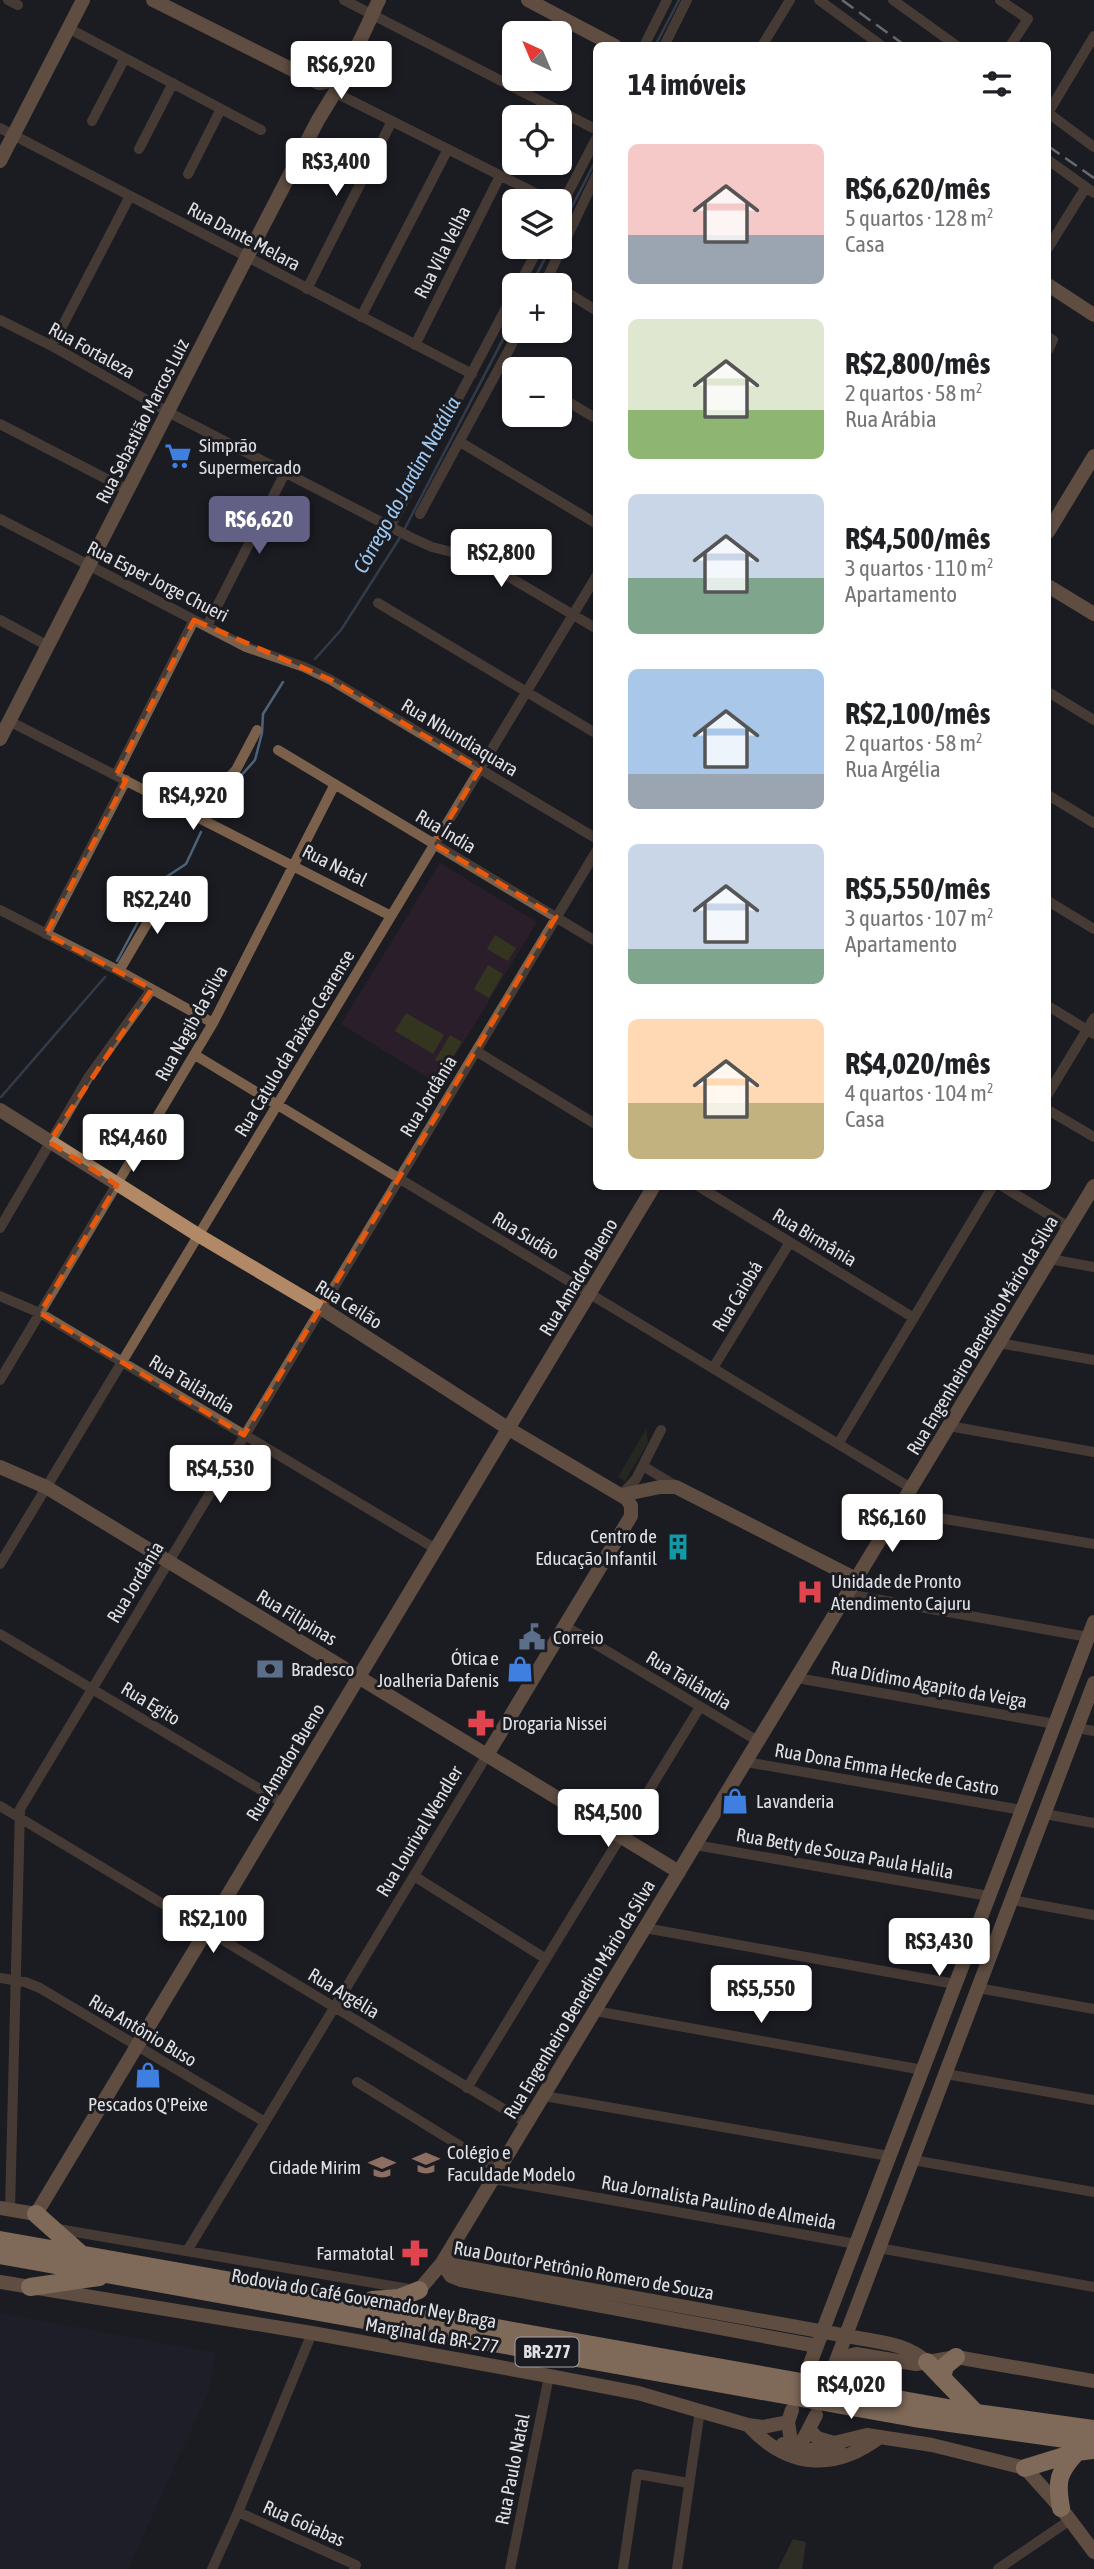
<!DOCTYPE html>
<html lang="pt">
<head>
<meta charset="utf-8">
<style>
  :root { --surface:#fff; --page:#f6f6f6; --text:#202124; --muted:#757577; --accent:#626084 }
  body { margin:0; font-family:"Asap Condensed",sans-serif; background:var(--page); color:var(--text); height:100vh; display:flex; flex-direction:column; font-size:26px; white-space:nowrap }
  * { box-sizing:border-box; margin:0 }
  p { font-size:23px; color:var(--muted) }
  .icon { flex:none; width:38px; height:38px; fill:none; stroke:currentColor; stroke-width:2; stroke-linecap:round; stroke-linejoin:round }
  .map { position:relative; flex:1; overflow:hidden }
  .drawer { position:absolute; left:593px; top:42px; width:458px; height:1148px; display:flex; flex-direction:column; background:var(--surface); border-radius:10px; box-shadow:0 2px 5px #0004 }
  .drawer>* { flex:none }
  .needle { width:46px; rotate:316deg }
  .fabs { position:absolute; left:502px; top:21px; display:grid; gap:14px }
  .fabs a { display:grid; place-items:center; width:70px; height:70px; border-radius:10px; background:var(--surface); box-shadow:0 2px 5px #0004; font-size:35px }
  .price { position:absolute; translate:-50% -60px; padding:0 16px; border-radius:7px; background:#fff; color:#222; font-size:23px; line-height:46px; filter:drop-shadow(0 2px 4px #0008) }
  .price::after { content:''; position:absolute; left:50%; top:42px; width:21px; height:16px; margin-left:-10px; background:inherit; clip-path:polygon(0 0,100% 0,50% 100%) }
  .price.selected { background:var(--accent); color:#fff }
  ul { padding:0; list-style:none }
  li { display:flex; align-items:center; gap:21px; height:175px; padding:0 35px }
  li span { display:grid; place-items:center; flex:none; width:196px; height:140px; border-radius:10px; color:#555 }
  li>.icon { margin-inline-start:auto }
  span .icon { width:84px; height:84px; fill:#fffc; stroke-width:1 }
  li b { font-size:30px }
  h2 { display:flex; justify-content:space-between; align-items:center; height:84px; padding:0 35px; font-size:30px }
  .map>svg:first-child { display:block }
  .built { fill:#23232f }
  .education { fill:#2b1e2b }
  .green { fill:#34351f }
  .forest { fill:#45462c }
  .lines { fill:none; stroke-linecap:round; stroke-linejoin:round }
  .stream { stroke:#4e6378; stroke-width:2.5 }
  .street { stroke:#7b614c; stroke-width:10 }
  .secondary { stroke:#b18966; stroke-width:14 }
  .highway { stroke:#f9c79b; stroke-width:18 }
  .rail { stroke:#c6c7cb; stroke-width:2.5; stroke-dasharray:14 7; stroke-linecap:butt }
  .marked { fill:none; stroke:#e8590c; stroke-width:5; stroke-dasharray:14 9; stroke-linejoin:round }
  .labels { text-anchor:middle; stroke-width:6; stroke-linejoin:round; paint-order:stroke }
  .shield { fill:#1b1c22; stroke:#a4a5aa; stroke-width:2 }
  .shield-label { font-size:18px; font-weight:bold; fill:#dfe0e4 }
  .street-label { font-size:19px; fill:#dfe0e4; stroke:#1b1c22 }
  .poi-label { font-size:19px; fill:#dfe0e4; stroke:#1b1c22; text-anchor:start }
  .water-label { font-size:21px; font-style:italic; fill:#9ec8f0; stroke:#1b1c22 }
</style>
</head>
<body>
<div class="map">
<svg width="1094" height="2569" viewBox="0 0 1094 2569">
  <rect width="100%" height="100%" fill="#1b1c22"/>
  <!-- built -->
  <path class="built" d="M0,2313L216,2353L208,2392L128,2569H0Z"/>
  <!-- education -->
  <path class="education" d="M440,863L537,922L438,1084L341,1024Z"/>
  <!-- green -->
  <path class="green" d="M495,935L516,948L508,961L487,949Z
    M488,965L503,974L489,998L474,989Z
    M406,1013L444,1035L433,1054L395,1031Z
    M450,1035L462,1042L447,1067L435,1060Z
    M646,1429L648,1443L625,1481L618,1477Z"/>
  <!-- forest -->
  <path class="forest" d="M793,2539L806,2542L802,2569H778Z"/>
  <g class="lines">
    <!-- stream -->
    <path class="stream" d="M655,46L679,0
      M560,230L597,158
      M531,285L551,247
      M404,530L514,318
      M315,659L341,630L401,536
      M223,796L255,760L262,733L263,714L283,682
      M117,961L160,881L186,864L201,832
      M1,1097L105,977"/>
    <!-- street -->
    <path class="street" d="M8,0L18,5
      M344,0L597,130
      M819,0L882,46
      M893,0L957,46
      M1000,0L1028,19L1010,46
      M68,28L261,130
      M1094,36L1048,113L1094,147
      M644,46L667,0
      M664,46L687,0
      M762,46L790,0
      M336,93L551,201
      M92,121L125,58
      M0,128L472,374
      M139,149L173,83
      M1048,160L1094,193
      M188,174L221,109
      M560,208L597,137
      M1048,248L1086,187
      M519,285L539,247
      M544,285L597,174
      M560,288L597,311
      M307,289L392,121
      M361,317L448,149
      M0,320L52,346L168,412L412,538L432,547L479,559L597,629
      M1048,337L1053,340L1048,350
      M415,345L500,176
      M52,346L130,196
      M503,362L514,369
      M560,397L597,419
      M0,424L128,490
      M460,442L597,524
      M420,514L519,331
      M0,519L246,647L304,667L331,680L597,839
      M390,527L514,293
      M378,603L597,734
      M0,620L48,646
      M207,626L285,473
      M1048,692L1094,720
      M9,721L391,916
      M278,750L597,942
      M116,775L194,620
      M1048,795L1094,823
      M193,814L236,770L257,730
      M1048,901L1094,929
      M0,910L119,971L213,1023
      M46,934L126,780
      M119,971L169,886
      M1048,1006L1094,1034
      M476,1051L597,1125
      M195,1055L911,1488
      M1048,1094L1094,1018
      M1048,1110L1094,1137
      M698,1186L914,1318
      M1002,1186L1069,1227
      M0,1228L88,1078L152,989
      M1050,1259L1094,1267
      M0,1296L40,1313L436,1549
      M999,1343L1094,1360
      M713,1368L790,1242
      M0,1380L213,1023L335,784
      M949,1426L1094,1452
      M838,1444L993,1186
      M643,1466L676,1486
      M622,1494L636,1479L661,1430
      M897,1511L1094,1544
      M0,1564L597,575
      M847,1594L1088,1637
      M565,1626L758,1741
      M0,1634L283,1803
      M797,1678L1055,1724
      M1077,1728L1094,1731
      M746,1762L1022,1810
      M0,1806L527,2123
      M1045,1814L1094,1823
      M695,1845L989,1896
      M414,1876L546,1959
      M1012,1900L1094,1915
      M645,1928L955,1984
      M0,1978L25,1982L40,1988L265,2122
      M978,1988L1094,2009
      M595,2011L923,2070
      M946,2074L1094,2100
      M357,2082L499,2170
      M467,2088L700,1707
      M544,2096L889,2156
      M913,2160L1094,2192
      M493,2179L856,2244
      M10,2210L20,1809L597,850
      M58,2229L415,2290
      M879,2248L1094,2287
      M187,2251L487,1755
      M238,2512L356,2565L354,2569
      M212,2569L238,2512L312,2333
      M510,2569L549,2376
      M623,2569L637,2474L689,2483
      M677,2569L700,2410
      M998,2569L1070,2520"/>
    <!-- secondary -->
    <path class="secondary" d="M153,0L319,83
      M528,0L615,46
      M319,83C348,82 367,23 379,0
      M0,161L83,0
      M1048,285L1094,315
      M1048,532L1094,456
      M1048,586L1094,614
      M0,739L247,257L318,120L343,79L347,64
      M0,1110L198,1235L321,1308L509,1429L627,1499L631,1506V1516L487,1755
      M0,1467L46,1487L679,1872
      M622,1495L660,1487H676L856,1579
      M0,2208L36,2214L654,1186
      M442,2263L858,2338C884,2343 907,2344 927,2362
      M442,2263L451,2276L461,2280L817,2346
      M0,2282L312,2333L549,2376L638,2393L748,2425L763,2427L788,2422
      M419,2290L442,2263L1094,1186
      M837,2359L856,2354L916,2364L956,2357L1094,2381
      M810,2364L1094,1622
      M833,2369L1094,1683
      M748,2425C787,2468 834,2472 880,2437
      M810,2430L817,2438L834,2443L867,2435L932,2445L1025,2468L1061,2508L1094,2552
      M783,2444L806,2450H839
      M792,2447L788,2422L792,2410
      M799,2448L816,2415"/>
    <!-- highway -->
    <path class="highway" d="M36,2214L82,2255
      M0,2240L976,2413L1094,2429
      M0,2255L914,2418L1094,2443
      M30,2287L99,2277
      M372,2300L399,2298L419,2290
      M927,2362L976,2413
      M942,2378L945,2366L956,2357
      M1025,2468L1077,2452L1092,2450
      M1061,2508C1056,2481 1058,2472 1077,2452"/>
    <!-- rail -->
    <path class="rail" d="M842,0L906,46
      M1048,146L1094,178"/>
  </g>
  <!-- marked area -->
  <path d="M0 0H1094V2569H0ZM194,620L331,680L480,769L434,844L556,917L244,1435L40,1313L117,1185L49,1142L152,989L46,934L126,780L116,775Z" fill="#1b1c22" fill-opacity=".55" fill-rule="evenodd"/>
  <path class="marked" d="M194,620L331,680L480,769L434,844L556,917L244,1435L40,1313L117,1185L49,1142L152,989L46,934L126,780L116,775Z"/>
  <!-- icons -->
  <defs>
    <g id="supermarket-bare" transform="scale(2.1)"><path d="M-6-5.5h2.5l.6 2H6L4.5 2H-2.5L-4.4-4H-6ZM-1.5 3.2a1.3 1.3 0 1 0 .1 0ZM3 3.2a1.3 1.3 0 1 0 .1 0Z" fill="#3f7fe0" stroke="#1b1c22" stroke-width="2.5" paint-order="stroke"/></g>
    <g id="building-bare" transform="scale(2.1)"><path d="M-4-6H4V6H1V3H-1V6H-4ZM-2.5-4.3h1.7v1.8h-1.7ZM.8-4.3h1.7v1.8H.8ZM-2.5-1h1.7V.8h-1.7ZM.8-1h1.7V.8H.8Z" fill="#0f9aa8" stroke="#1b1c22" stroke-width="2.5" paint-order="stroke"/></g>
    <g id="hospital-bare" transform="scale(2.1)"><path d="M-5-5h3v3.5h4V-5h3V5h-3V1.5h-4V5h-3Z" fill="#e0444e" stroke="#1b1c22" stroke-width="2.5" paint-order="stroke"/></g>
    <g id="civic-bare" transform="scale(2.1)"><path d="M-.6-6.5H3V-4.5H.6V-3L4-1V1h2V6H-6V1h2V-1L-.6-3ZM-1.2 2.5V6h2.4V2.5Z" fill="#5c6f8a" stroke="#1b1c22" stroke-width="2.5" paint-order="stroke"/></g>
    <g id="bank-bare" transform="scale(2.1)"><path d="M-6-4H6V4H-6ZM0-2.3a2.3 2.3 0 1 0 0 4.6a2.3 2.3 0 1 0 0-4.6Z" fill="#5c6f8a" stroke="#1b1c22" stroke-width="2.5" paint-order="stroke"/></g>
    <g id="shop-bare" transform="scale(2.1)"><path d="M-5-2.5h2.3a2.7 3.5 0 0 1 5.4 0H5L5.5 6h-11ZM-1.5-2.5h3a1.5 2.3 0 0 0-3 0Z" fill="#3f7fe0" stroke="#1b1c22" stroke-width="2.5" paint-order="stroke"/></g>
    <g id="pharmacy-bare" transform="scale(2.1)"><path d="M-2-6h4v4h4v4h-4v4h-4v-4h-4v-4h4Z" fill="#e0444e" stroke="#1b1c22" stroke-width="2.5" paint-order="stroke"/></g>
    <g id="school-bare" transform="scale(2.1)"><path d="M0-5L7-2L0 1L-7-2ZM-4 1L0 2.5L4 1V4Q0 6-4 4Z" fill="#8d6e63" stroke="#1b1c22" stroke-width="2.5" paint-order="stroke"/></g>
  </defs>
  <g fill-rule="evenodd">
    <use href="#supermarket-bare" x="178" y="456"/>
    <use href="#building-bare" x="678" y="1547"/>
    <use href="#hospital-bare" x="810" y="1592"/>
    <use href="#civic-bare" x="532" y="1637"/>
    <use href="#bank-bare" x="270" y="1669"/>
    <use href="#shop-bare" x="520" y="1669"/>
    <use href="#pharmacy-bare" x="481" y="1723"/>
    <use href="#shop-bare" x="735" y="1801"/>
    <use href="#shop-bare" x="148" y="2075"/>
    <use href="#school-bare" x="426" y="2163"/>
    <use href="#school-bare" x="382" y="2167"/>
    <use href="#pharmacy-bare" x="415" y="2253"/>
  </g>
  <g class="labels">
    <!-- shield labels -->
    <rect class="shield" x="515.5" y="2337.5" width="63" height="29" rx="5"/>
    <g class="shield-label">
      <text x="547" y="2358">BR-277</text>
    </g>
    <!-- street labels -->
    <g class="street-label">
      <text transform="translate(244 236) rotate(28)" y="7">Rua Dante Melara</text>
      <text transform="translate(442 252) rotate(-63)" y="7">Rua Vila Velha</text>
      <text transform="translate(92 350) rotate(29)" y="7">Rua Fortaleza</text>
      <text transform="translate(142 421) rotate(-63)" y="7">Rua Sebastião Marcos Luiz</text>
      <text transform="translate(158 581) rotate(27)" y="7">Rua Esper Jorge Chueri</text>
      <text transform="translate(460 737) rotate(31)" y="7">Rua Nhundiaquara</text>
      <text transform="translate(446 831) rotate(31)" y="7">Rua Índia</text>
      <text transform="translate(335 865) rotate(27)" y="7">Rua Natal</text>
      <text transform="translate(191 1023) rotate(-61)" y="7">Rua Nagib da Silva</text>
      <text transform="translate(294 1043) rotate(-59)" y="7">Rua Catulo da Paixão Cearense</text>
      <text transform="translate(428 1096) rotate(-59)" y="7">Rua Jordânia</text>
      <text transform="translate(526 1235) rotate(31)" y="7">Rua Sudão</text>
      <text transform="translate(815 1237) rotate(31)" y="7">Rua Birmânia</text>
      <text transform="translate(578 1277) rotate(-59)" y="7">Rua Amador Bueno</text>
      <text transform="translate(737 1296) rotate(-59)" y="7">Rua Caiobá</text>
      <text transform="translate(349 1304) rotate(32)" y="7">Rua Ceilão</text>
      <text transform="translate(982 1335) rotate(-59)" y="7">Rua Engenheiro Benedito Mário da Silva</text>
      <text transform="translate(192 1384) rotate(31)" y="7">Rua Tailândia</text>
      <text transform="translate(135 1582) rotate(-59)" y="7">Rua Jordânia</text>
      <text transform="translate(297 1617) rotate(31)" y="7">Rua Filipinas</text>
      <text transform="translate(689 1680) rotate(31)" y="7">Rua Tailândia</text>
      <text transform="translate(929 1684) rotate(10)" y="7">Rua Dídimo Agapito da Veiga</text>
      <text transform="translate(151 1703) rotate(31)" y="7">Rua Egito</text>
      <text transform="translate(285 1762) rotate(-59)" y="7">Rua Amador Bueno</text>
      <text transform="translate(887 1769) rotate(10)" y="7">Rua Dona Emma Hecke de Castro</text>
      <text transform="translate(419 1831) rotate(-59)" y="7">Rua Lourival Wendler</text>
      <text transform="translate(845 1853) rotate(10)" y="7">Rua Betty de Souza Paula Halila</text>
      <text transform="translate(344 1993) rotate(31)" y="7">Rua Argélia</text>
      <text transform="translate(579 1999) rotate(-59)" y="7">Rua Engenheiro Benedito Mário da Silva</text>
      <text transform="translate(143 2030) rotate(31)" y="7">Rua Antônio Buso</text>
      <text transform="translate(719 2202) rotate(10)" y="7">Rua Jornalista Paulino de Almeida</text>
      <text transform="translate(584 2270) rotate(10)" y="7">Rua Doutor Petrônio Romero de Souza</text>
      <text transform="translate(364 2298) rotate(10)" y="7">Rodovia do Café Governador Ney Braga</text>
      <text transform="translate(432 2335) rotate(10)" y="7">Marginal da BR-277</text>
      <text transform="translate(512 2469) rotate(-79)" y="7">Rua Paulo Natal</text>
      <text transform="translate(304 2523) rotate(24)" y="7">Rua Goiabas</text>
    </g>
    <!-- poi labels -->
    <g class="poi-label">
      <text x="199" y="452">Simprão<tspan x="199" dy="22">Supermercado</tspan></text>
      <text x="657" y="1543" text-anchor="end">Centro de<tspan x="657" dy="22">Educação Infantil</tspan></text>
      <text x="831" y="1588">Unidade de Pronto<tspan x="831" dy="22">Atendimento Cajuru</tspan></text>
      <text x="553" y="1644">Correio</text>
      <text x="499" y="1665" text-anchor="end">Ótica e<tspan x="499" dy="22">Joalheria Dafenis</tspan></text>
      <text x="291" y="1676">Bradesco</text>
      <text x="502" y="1730">Drogaria Nissei</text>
      <text x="756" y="1808">Lavanderia</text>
      <text x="148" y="2111" text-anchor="middle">Pescados Q'Peixe</text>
      <text x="447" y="2159">Colégio e<tspan x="447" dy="22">Faculdade Modelo</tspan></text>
      <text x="361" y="2174" text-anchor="end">Cidade Mirim</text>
      <text x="394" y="2260" text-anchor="end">Farmatotal</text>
    </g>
    <!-- water labels -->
    <g class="water-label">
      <text transform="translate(407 485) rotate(-61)" y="7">Córrego do Jardim Natália</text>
    </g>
  </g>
</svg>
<div class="fabs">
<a><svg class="needle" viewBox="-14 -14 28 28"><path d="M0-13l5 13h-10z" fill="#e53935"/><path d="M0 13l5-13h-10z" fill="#757577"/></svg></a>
<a><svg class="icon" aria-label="locate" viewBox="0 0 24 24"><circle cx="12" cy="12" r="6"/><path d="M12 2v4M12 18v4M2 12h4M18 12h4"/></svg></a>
<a><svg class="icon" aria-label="layers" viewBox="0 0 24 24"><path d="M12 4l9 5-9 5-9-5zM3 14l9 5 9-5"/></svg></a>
<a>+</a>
<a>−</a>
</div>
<b class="price" style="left:341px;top:101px">R$6,920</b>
<b class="price" style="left:336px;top:198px">R$3,400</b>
<b class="price selected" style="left:259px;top:556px">R$6,620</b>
<b class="price" style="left:501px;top:589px">R$2,800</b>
<b class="price" style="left:193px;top:832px">R$4,920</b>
<b class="price" style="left:157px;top:936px">R$2,240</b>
<b class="price" style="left:133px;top:1174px">R$4,460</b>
<b class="price" style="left:220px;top:1505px">R$4,530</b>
<b class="price" style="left:892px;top:1554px">R$6,160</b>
<b class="price" style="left:608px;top:1849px">R$4,500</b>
<b class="price" style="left:213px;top:1955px">R$2,100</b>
<b class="price" style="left:939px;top:1978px">R$3,430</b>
<b class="price" style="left:761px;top:2025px">R$5,550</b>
<b class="price" style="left:851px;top:2421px">R$4,020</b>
<section class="drawer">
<h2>14 imóveis<svg class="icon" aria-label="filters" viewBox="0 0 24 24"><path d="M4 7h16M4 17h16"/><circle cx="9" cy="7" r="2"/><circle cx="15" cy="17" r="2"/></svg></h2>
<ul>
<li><span style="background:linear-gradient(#f6c9c9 65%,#9aa5b1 0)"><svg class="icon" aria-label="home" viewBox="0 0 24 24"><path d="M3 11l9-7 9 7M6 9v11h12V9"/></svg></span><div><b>R$6,620/mês</b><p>5 quartos · 128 m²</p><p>Casa</p></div></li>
<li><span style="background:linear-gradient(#dfe7d0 65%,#8fb573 0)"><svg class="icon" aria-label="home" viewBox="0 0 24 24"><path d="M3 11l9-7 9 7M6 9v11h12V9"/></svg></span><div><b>R$2,800/mês</b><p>2 quartos · 58 m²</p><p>Rua Arábia</p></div></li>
<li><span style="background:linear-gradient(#c9d6e8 60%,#7fa58c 0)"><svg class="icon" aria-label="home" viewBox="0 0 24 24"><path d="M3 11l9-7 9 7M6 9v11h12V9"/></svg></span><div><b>R$4,500/mês</b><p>3 quartos · 110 m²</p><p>Apartamento</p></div></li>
<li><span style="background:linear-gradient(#a9c7e8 75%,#9aa5b1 0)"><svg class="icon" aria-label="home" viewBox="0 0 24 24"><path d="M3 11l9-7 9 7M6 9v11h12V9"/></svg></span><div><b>R$2,100/mês</b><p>2 quartos · 58 m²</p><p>Rua Argélia</p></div></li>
<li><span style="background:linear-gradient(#c9d6e8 75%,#7fa58c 0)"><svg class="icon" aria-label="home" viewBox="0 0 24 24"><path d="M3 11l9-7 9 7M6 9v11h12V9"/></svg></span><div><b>R$5,550/mês</b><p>3 quartos · 107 m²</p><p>Apartamento</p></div></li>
<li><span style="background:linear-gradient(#ffd9b3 60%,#c2b280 0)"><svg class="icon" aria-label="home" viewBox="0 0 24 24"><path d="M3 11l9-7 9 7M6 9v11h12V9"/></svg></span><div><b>R$4,020/mês</b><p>4 quartos · 104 m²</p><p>Casa</p></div></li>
</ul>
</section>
</div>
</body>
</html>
